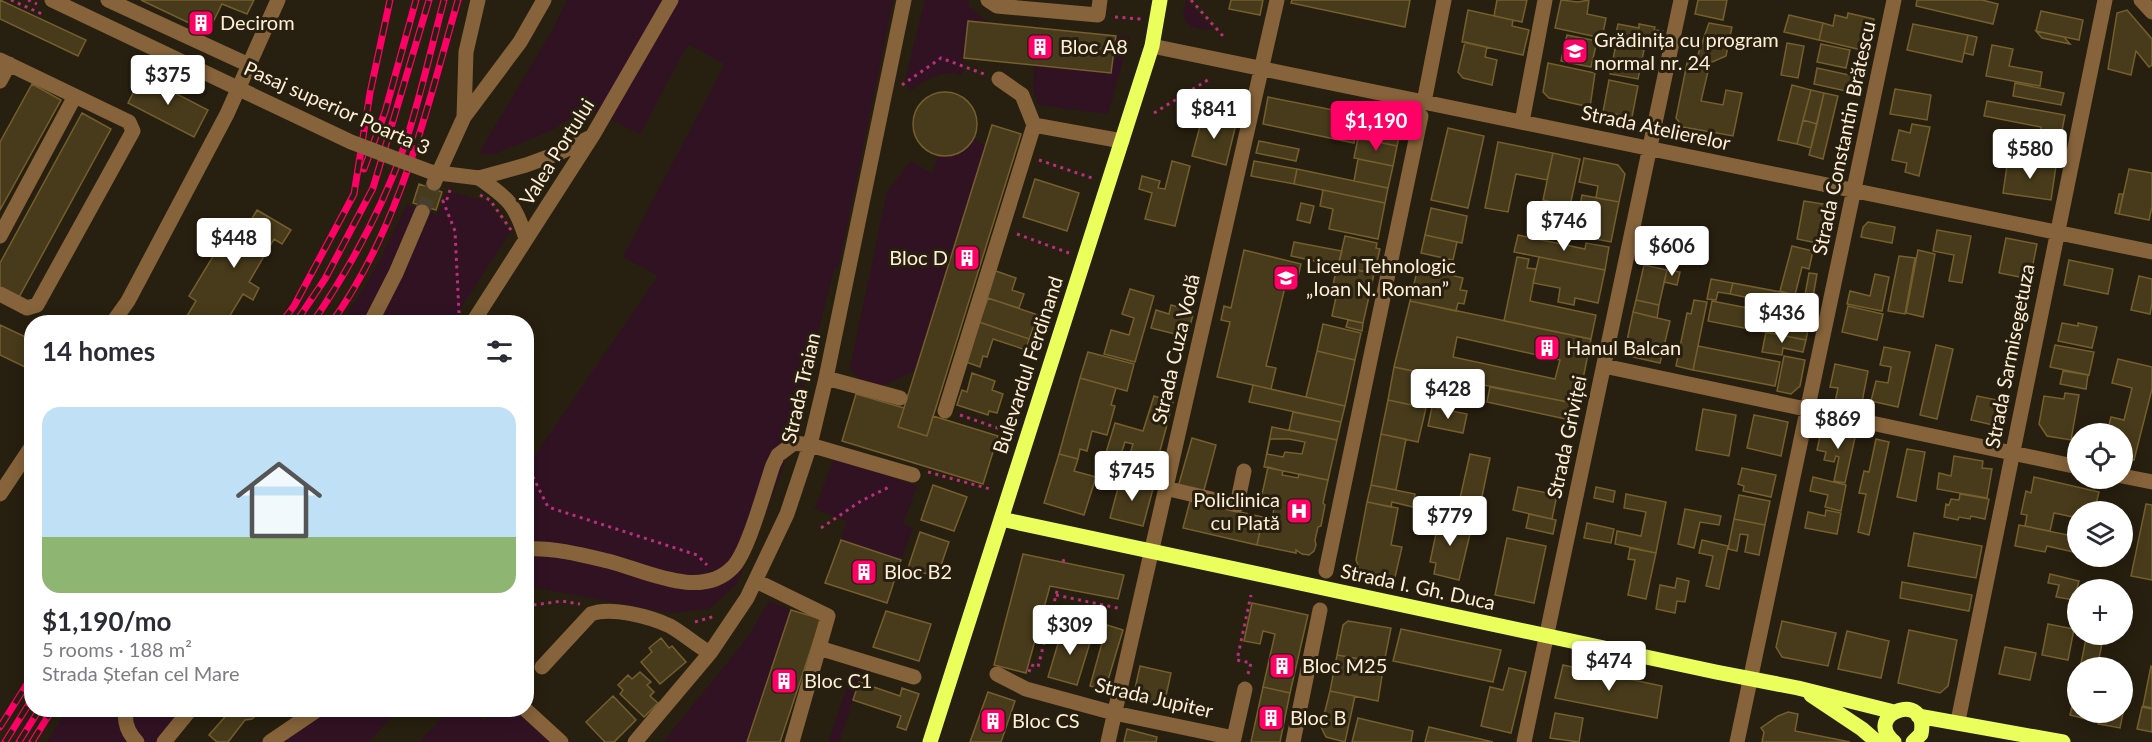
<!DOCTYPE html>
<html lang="en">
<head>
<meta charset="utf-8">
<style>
  :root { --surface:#fff; --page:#f2f2f3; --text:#2b2b33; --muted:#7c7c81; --accent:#ff0166 }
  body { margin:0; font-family:Lato,sans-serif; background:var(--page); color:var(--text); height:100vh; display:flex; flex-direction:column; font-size:22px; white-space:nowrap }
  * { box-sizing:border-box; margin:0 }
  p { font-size:20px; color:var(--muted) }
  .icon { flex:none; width:33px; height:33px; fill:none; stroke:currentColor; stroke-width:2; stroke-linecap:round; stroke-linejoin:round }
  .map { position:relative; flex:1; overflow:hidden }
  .panel { position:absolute; left:24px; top:315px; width:510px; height:402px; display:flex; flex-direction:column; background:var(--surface); border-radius:24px; box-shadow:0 3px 15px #0003 }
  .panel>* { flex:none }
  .tools { position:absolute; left:2067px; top:423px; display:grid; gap:12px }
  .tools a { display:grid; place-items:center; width:66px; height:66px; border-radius:50%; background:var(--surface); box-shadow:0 3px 15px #0003; font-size:30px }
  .price { position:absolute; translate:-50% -51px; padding:0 14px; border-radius:6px; background:#fff; color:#222; font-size:20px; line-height:39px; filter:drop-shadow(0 2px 3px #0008) }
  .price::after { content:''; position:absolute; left:50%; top:36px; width:18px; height:14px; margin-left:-9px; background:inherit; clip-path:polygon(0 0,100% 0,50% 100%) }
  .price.current { background:var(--accent); color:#fff }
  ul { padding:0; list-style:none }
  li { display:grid; align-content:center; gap:12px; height:318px; padding:0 18px }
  li span { display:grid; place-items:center; height:186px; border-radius:18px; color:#555 }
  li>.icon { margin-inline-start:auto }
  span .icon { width:108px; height:108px; fill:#fffc; stroke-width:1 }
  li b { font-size:26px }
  h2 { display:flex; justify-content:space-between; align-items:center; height:72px; padding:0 18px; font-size:26px }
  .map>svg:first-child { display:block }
  .green { fill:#311223 }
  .building { fill:#483b1b; stroke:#745f2d; stroke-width:1.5; fill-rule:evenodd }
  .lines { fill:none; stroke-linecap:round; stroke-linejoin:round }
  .minor-tunnel { stroke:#473e2d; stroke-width:15; stroke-dasharray:15 8; stroke-linecap:butt }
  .path { stroke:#b92f7c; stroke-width:3; stroke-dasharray:3 4.5; stroke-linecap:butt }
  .minor { stroke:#86633a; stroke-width:15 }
  .major { stroke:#eaff5c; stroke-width:15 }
  .rail-casing { stroke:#ff0166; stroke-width:7 }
  .rail { stroke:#271f0f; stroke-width:4.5; stroke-dasharray:14; stroke-linecap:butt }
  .path-bridge { stroke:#b92f7c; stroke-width:3; stroke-dasharray:3 4.5; stroke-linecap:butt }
  .minor-bridge { stroke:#86633a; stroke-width:15 }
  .labels { text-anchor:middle; stroke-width:6; stroke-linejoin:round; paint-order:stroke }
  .poi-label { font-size:20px; fill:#ffefd5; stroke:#271f0f; text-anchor:start }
  .street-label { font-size:20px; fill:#ffefd5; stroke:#271f0f }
</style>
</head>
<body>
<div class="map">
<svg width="2152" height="742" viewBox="0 0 2152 742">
  <rect width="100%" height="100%" fill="#271f0f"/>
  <!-- green -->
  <path class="green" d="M567,0H893L838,269H834L782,471L737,584L709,609L671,613L527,586L526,457L530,463L658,276L623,257L725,64L688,44L640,134L587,108L550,131L492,155L479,153L552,31Z
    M925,0H968L969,7L989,23L968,21L962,75C942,68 926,80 910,91L905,80Z
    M1186,0L1214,30L1191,27L1183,17Z
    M1116,36H1130L1108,114L1038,105L1033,89L1034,65L1111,73Z
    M974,138L986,146L916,370C892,382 868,397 850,368L887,192L911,161L932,174L938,156C955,157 964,152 974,138Z
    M447,191L488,202L510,232L452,322H342L374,272L407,205L437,215Z
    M834,458L917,486L903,524L913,528L901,560L841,540L847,521L815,509Z
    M769,601L791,610L747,742H663L732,657L749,635Z
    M854,668L863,672L839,742H828Z
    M67,710H180L159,738L165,742H47Z
    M306,710H397L369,742H261L302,715Z
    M449,710H471L485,721L495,710H519L555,742H419Z"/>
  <!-- building -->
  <path class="building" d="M0,0L86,40L78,56L0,19Z
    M141,0H254L247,14L222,4L208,32Z
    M1231,0H1263L1260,15L1229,9Z
    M1292,0H1410L1405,27L1291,3Z
    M1497,0H1527L1522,22L1494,16Z
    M1561,0L1578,2L1589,0L1587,14L1606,18L1602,38L1555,28Z
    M1698,0H1727L1723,20L1695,14Z
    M1917,0H1982L1998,4L1993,24L1916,6Z
    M1468,10L1513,20L1512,26L1529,30L1523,55L1462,42Z
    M2127,10L2152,39V65L2149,67L2136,51L2131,75L2108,69L2117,13Z
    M2041,11L2083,20L2079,40L2036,31Z
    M1848,13L1874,19L1866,51L1819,40L1823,23L1833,26L1835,15L1847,18Z
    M1789,15L1823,23L1819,40L1784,32Z
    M968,21L1116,36L1111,73L964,58Z
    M1709,23L1732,27L1726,56L1710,63L1696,60Z
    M1618,24L1639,28V24L1655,27L1654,30L1663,31L1661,47L1615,38Z
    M1913,24L1968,35L1962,62L1907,50Z
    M2036,31L2064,37L2070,44L2042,38Z
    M1567,35L1597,41L1591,67L1561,61Z
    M1968,35L1977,37L1973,55L1964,53Z
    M1465,42L1487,47L1485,57L1497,60L1492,85L1463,78L1458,72Z
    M1787,43L1804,46L1798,78L1781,75Z
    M1616,44L1644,50L1638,79L1610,74Z
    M1821,44L1850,50L1846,68L1817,62Z
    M1992,45L2013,49L2009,66L2042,72L2040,86L1986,76Z
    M1688,58L1710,63L1701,101L1723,105L1726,90L1742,93L1733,136L1683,127L1676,118Z
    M1548,63L1595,73L1590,107L1549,98L1543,92Z
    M1817,68L1863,78L1860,94L1814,84Z
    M142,76L208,110L194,137L128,103Z
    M1609,80L1638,86L1632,117L1603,112Z
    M2015,83L2064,93L2061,105L2013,96Z
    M32,84L61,100L0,210V142Z
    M1792,85L1811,90L1797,144L1778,140Z
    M1895,89L1931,95L1927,120L1890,114Z
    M1811,90L1824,93L1817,124L1803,120Z
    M913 124a32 32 0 1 1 64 0a32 32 0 1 1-64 0Z
    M1824,93L1838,96L1823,159L1809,155Z
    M1268,97L1359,115L1354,143L1263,124Z
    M1987,101L2065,115L2057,156L2037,152L2041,127L1984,116Z
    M82,113L111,129L18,299L0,289V263Z
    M1203,115L1236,124L1226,165L1192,156Z
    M1363,116L1369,117L1366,131L1360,130Z
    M1369,117L1402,123L1397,146L1364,139Z
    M1803,120L1817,124L1811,148L1797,144Z
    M1912,124L1930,127L1919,176L1905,172L1907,163L1892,160L1899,130L1910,133Z
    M992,125L1021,134L927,436L898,427Z
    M1448,128L1484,136L1468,208L1431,200Z
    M1358,138L1397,146L1393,166L1354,158Z
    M1259,141L1299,149L1296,161L1256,153Z
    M1498,142L1553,153L1547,180L1516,174L1508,212L1485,208Z
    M1553,153L1580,159L1570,206L1543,200Z
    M1584,158L1618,165L1625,174L1619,202L1596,198L1598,186L1579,182Z
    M1358,159L1393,166L1388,188L1354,181Z
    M2008,159L2056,166L2051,200L2003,193Z
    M1172,161L1190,166L1175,226L1145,219L1152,193L1139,189L1142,176L1160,181L1158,188L1165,189Z
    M1254,161L1297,169L1294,184L1251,176Z
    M1297,169L1388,188L1385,203L1294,184Z
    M2129,169L2152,173V207L2149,220L2119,214Z
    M1035,179L1079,193L1067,231L1023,217Z
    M419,184L442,192L436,210L413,203Z
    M1323,190L1385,203L1378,239L1329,229L1333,209L1320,206Z
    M2119,194H2123L2119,214L2115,213Z
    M1582,195L1619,202L1611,242L1574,235Z
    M1804,201L1830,205L1822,244L1797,239Z
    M1301,203L1314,206L1310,223L1297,220Z
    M1431,208L1467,216L1462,243L1425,235Z
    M257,210L291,230L282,244L274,239L249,282L259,288L253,300L243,294L226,322L184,321L196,301L189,296L226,235L232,239L244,219L250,222Z
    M1540,212L1577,219L1574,235L1537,227Z
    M1868,222L1895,227L1892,243L1861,237L1863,227Z
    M1937,230L1971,236L1962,283L1949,281L1954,255L1933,251Z
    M1425,235L1457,242L1453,260L1421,253Z
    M1518,235L1585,249L1586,243L1609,247L1605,270L1514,252Z
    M1345,236L1377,243L1376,248L1380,249L1375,270L1370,273L1338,266Z
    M2006,238L2037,244L2030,279L1999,273Z
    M1294,242L1342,251L1338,266L1291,256Z
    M1792,246L1813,251L1809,269L1802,267L1795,295L1780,291Z
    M1244,250L1301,264L1296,285L1286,283L1266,366L1276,368L1271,389L1217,377L1230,322L1221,320L1224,306L1231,308Z
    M1918,250L1935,254L1923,317L1906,313Z
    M1899,256L1915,258L1905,314L1888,311Z
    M1517,257L1529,259L1527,268L1536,269L1530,301L1596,315L1591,339L1504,321Z
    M1539,257L1605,270L1598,303L1575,298L1574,305L1558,302L1560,288L1533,283Z
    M2069,260L2113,269L2108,294L2064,285Z
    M1337,265L1374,274L1363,323L1332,316L1337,292L1332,291Z
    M1644,265L1667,270L1659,305L1636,300Z
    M1418,267L1463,278L1460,290L1467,291L1464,304L1458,303L1456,311L1410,301Z
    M993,270L1016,278L1012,290L1024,294L1019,308L984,297Z
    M1667,270L1680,272L1677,285L1664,282Z
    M1809,273L1817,274L1813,297L1805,295Z
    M1875,274L1889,277L1882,311L1847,304L1850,291L1870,296Z
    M2139,276L2152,279V303L2150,314L2131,310Z
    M1711,279L1733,283L1730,294L1718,292L1716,300L1707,299Z
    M1733,283L1786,293L1783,305L1730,294Z
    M1130,289L1154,296L1135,362L1104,354L1111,330L1129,335L1134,318L1122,314Z
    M988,298L1038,315L1029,339L979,322Z
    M1803,298L1813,300L1810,317L1788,312L1790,303L1801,306Z
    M1636,300L1659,305L1657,318L1633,312Z
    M1694,300L1707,302L1693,370L1676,366L1687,313L1691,314Z
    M1410,301L1591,339L1578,404L1394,367ZM1457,337L1560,360L1555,379L1453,357Z
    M1712,301L1810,320L1806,340L1708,321Z
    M1171,305L1194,311L1187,337L1151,328L1156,310L1169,314Z
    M1848,306L1883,314L1877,340L1842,332Z
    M1633,312L1670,321L1660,363L1624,355Z
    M1348,320L1363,323L1362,331L1346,327Z
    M979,322L1029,339L1026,350L993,339L987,357L983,356L980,367L966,362Z
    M2062,323L2078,326V323L2097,327L2092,348L2058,341Z
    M1323,324L1361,333L1355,360L1317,351Z
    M0,325L32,340V354L25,367L0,355Z
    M1766,332L1806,340L1803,352L1783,348L1782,355L1762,352Z
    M1936,345L1953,349L1937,419L1920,415Z
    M2055,345L2094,352L2089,375L2050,367Z
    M1698,346L1780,362L1775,386L1693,370Z
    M1884,347L1910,352L1898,407L1871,401L1876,381L1888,383L1891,367L1880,365Z
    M1317,351L1355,360L1345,406L1306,397Z
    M1088,352L1134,364L1127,391L1080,378Z
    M1784,356L1805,360L1800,386L1791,394L1777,391Z
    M2118,359L2152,367V389L2134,460L2122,457V434H2114L2115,430L2108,429L2111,417L2124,420L2132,388L2112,383Z
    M1835,364L1868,371L1861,407L1835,402L1838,388L1830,387Z
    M1394,367L1435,376L1426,408L1388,400Z
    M2063,371L2088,375L2086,389L2060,384Z
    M972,373L995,381L992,390L1003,394L997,413L989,411L988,415L957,405L962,390L967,392Z
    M1080,378L1116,388L1111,405L1115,406L1107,435L1092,431L1087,451L1080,449L1078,459L1059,454Z
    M1253,385L1345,406L1341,422L1249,402Z
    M1490,387L1578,404L1575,421L1487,402Z
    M2065,393L2079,395L2071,440L2047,436L2039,424L2044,396L2064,399Z
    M856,394L904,408L898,427L927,436L933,416L998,436L983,484L842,441Z
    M1154,396L1173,402L1157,462L1130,454L1133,444L1125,442L1119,460L1105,456L1115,423L1143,431Z
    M1977,396L2007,402L2002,427L1971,420Z
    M1388,400L1426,408L1418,442L1381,434Z
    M1432,407L1467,414L1463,433L1428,426Z
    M1703,409L1736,415L1729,456L1696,450Z
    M1293,412L1341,422L1337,440L1289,430Z
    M1754,415L1788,422L1781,456L1747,448Z
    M1272,427L1337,440L1328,480L1264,467ZM1270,439H1289L1305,442L1302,454L1285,452L1283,457L1267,454Z
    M1831,428L1856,433L1845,483L1834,481L1839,457L1836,456L1834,462L1824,460L1826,452L1817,450L1821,432L1830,434Z
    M1381,434L1406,439L1396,490L1371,485Z
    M1192,438L1216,445L1203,494L1178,487Z
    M1876,439L1889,442L1869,535L1858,532L1866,494L1859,493L1864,471L1869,472Z
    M1907,449L1925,452L1916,501L1897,497Z
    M1059,454L1078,459L1074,471L1096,477L1084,515L1044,503Z
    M1470,454L1490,458L1479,511L1458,507Z
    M1954,456L1983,461L1982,468L1992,469L1987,498L1937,489L1939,473L1951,476Z
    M1268,467L1283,471L1282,475L1298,478L1299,474L1328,480L1323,503L1325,505L1321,526L1318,527L1315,540L1316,545L1314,551L1309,555L1302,554L1296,550V553L1257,545L1263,517L1272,520L1275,502L1261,499Z
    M1742,468L1776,475L1771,497L1743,491L1744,486L1738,484Z
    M1121,477L1154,485L1143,526L1110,518Z
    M1813,477L1846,485L1841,511L1825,507L1828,495L1810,491Z
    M2034,477L2099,492L2094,512H2078V518L2054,513L2050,531L2025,526L2027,515L2021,514L2026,491L2031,493Z
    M933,485L967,497L954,531L921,520Z
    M1371,485L1415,494L1413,507L1392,502L1391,507L1367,502Z
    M1518,487L1557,495L1552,519L1513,510Z
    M1596,487L1615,491L1613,502L1594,498Z
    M1626,494L1666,502L1656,553L1615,544L1617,531L1641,536L1646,512L1624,508Z
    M1960,494L1989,499L1985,519L1971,516L1970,519L1959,517L1958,520L1944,517L1946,504L1949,505L1951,499L1959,500Z
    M1739,495L1770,501L1765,525L1734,519Z
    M1190,501L1263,517L1257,545L1183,528Z
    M1367,502L1398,508L1391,545L1402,547L1395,577L1360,570L1356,560Z
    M2146,504L2152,505V580L2131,576Z
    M1685,509L1721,516L1719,525L1700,522L1694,548L1678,544Z
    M1826,510L1841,513L1837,534L1805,528L1808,512L1825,516Z
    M1445,511L1462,515L1459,527L1471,530L1459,580L1434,574L1436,563L1430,562L1437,529L1440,530Z
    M1529,514L1556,520L1553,534L1526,528Z
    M1734,519L1765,525L1759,555L1745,552L1748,535L1740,534L1737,551L1728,549Z
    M1587,523L1614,529L1611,543L1584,538Z
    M2019,525L2078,537V553L2047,546L2045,552L2015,546Z
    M920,532L949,542L937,577L908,568Z
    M1914,533L1982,546L1976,578L1908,566Z
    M1507,538L1546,546L1534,603L1495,595Z
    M841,540L901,560L887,603L825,583Z
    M1702,540L1728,546L1719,589L1706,586L1713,556L1699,553Z
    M1630,548L1656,553L1646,599L1628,595L1635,560L1628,559Z
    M1023,554L1124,575L1118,599L1050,586L1026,673L994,665Z
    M2050,574L2079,581L2074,600L2056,597L2059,585L2048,583Z
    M1677,578L1689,581L1685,602L1677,601L1675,613L1656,609L1660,585L1675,588Z
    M1902,582L1972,595L1969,611L1900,598Z
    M1252,603L1308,615L1290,693L1263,687L1275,634L1263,631L1260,644L1244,641Z
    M791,610L821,619L780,742H747Z
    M886,611L931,624L919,661L873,647Z
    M1348,621L1391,628L1384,663L1337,655L1343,625Z
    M1782,621L1836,633L1828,666L1782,657L1776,647Z
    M2048,624L2074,629L2068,660L2042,655Z
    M1107,625L1123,630L1105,690L1090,686Z
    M1063,627L1092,636L1077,685L1048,677Z
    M1401,629L1501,650L1493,682L1393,661Z
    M1909,630L1957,640L1948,686L1940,693L1898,683Z
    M1847,631L1889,641L1881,678L1838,669Z
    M2087,634H2104L2097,668H2080Z
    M661,638L669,648L672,646L686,662L660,684L641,662L652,652L649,648Z
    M2005,647L2036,653L2030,680L1999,674Z
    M1337,655L1384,663L1378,701L1330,691Z
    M1563,665L1662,686L1657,718L1555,698Z
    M1140,666L1171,673L1164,705L1133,698Z
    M2151,666L2152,667V708L2143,706Z
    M1509,668L1526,672L1511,733L1481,726L1490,687L1503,690Z
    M640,672L651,682L647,685L654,692L650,696L658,703L644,717L620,694L623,690L618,685L628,675L632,679Z
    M2078,679V712H2087L2086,719L2070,715Z
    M859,682L900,696L902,688L919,694L906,730L897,727L901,716L853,700Z
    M2122,682L2129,683L2120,728L2098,724L2100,712H2122Z
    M1263,687L1290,693L1280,742H1251Z
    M1330,691L1355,696L1345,742L1326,737L1321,727Z
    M988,692L1015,701L1001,742H970Z
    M613,696L636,720L614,742H605L586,722Z
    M2142,707L2152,709V732L2137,729Z
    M231,710H259L258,713L252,719L245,720L228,742H217L209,735Z
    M1788,712L1798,714L1795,731L1850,742H1762L1764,732L1761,728L1778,716Z
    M1555,713L1583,718L1579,742L1550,738Z
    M1358,718L1413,731L1411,742H1352Z
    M1429,727L1493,742H1425Z
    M1127,729L1157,737L1156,742H1124Z"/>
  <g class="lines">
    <!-- minor-tunnel -->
    <path class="minor-tunnel" d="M422,212L434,183"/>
    <!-- path -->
    <path class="path" d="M11,0L42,14
      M1191,0L1223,36
      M1115,17L1141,19
      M902,85L941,58L984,74
      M1154,113L1211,78
      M1039,160L1092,178
      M450,190L446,202L443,201L455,231L459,313
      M1017,234L1069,253
      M960,415L1009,432
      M526,463L548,507L697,555L707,565
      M928,472L990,489
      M821,528L861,501L891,486
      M1063,562L1065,556
      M1056,595L1122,609
      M526,606L562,601L580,604
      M695,622L715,616
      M1029,672L1031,665L1038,667L1058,587
      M1248,674L1251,663L1237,660L1251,595"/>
    <!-- minor -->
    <path class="minor" d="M108,0L249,65
      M988,0L997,6L1098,15L1100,0
      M2141,0L2152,12
      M1152,46L2152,252
      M0,60L129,122L133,131L37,305L27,308L0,294
      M999,79L1022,95L1034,125
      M0,81L9,64
      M1424,102L1444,0
      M464,117L466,52L478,0
      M1522,122L1545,0
      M559,153L591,137
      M479,178C508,198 516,205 526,239
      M434,183L464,117L520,42L544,0
      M0,236L75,96
      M113,322L128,301L227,114L278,0
      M371,322L396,273L422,212
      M473,322L593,135L671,0
      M1604,366L2078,467
      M826,378L900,398
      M945,411L1034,125L1122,141
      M2122,476L2152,482
      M1165,488L1237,505L1244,471
      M0,494L32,446
      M526,549C552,547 583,555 608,561C644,570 701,601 733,567C748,552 765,488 773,465L778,455L794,443L810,445L913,475
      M1326,571L1421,116
      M756,581L828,616L792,742
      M819,648L914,677
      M542,667L591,614C611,606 651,617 670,626C684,634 696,645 710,653
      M997,674L1026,689L1114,713L1234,738L1245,689
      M126,710C124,722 128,733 137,742
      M526,710L561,742
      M1958,721L2105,0
      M164,742L190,710
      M270,742L317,710
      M635,742L710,653L747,598L787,514L810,445L826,378L904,0
      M1108,742L1277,0
      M1293,742L1320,610
      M1524,742L1681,0
      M1737,742L1894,0"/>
    <!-- major -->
    <path class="major" d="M1001,519L1716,672L1798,688L1894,712
      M1811,695L1862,729L1877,742
      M1918,716L2063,742
      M930,742L1152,46L1160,0
      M1894,742C1861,713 1930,690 1921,734L1913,742"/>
    <!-- rail casing -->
    <g class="rail-casing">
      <path id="rail" d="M364,169L385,112L416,0
        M282,322L294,306L354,194L370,93L390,0
        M296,322L325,279L373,188L429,0
        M313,322C350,268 382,209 404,147C420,100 431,48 444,0
        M332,322C400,227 426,111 458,0
        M0,727L32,676
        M5,742L32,699
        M19,742L39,710
        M32,742L52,710"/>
    </g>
    <!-- rail -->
    <use href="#rail" class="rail"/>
    <!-- path-bridge -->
    <path class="path-bridge" d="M28,0L37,4
      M480,195L490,200L511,230"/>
    <!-- minor-bridge -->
    <path class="minor-bridge" d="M52,0L351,142L431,172L479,178L526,165L559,153"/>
  </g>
  <!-- icons -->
  <defs>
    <g id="building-square" transform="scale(1.35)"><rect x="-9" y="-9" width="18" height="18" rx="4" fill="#ff0166" stroke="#271f0f"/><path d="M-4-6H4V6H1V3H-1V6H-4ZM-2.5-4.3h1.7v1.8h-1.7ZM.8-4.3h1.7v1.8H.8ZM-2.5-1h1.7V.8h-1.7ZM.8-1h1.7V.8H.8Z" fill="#fff"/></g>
    <g id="school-square" transform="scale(1.35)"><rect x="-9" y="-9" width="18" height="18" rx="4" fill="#ff0166" stroke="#271f0f"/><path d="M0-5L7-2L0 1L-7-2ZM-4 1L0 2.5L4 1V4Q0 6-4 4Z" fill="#fff"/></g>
    <g id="hospital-square" transform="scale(1.35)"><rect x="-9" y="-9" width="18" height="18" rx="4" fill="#ff0166" stroke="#271f0f"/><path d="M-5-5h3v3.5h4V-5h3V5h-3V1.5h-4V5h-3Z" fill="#fff"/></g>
  </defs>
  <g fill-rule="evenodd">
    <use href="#building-square" x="201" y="23"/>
    <use href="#building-square" x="1040" y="47"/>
    <use href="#school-square" x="1575" y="51"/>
    <use href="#building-square" x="967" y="258"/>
    <use href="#school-square" x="1286" y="278"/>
    <use href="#building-square" x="1547" y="348"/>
    <use href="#hospital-square" x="1299" y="511"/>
    <use href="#building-square" x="864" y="572"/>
    <use href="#building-square" x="1282" y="666"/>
    <use href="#building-square" x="784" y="681"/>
    <use href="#building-square" x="1271" y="718"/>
    <use href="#building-square" x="993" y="721"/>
  </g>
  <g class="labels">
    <!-- poi labels -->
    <g class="poi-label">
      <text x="220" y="30">Decirom</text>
      <text x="1594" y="47">Grădinița cu program<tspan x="1594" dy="23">normal nr. 24</tspan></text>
      <text x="1060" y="54">Bloc A8</text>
      <text x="948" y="265" text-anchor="end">Bloc D</text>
      <text x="1306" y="273">Liceul Tehnologic<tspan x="1306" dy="23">„Ioan N. Roman”</tspan></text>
      <text x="1566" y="355">Hanul Balcan</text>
      <text x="1280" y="507" text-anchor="end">Policlinica<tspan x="1280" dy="23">cu Plată</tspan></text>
      <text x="884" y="579">Bloc B2</text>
      <text x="1302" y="673">Bloc M25</text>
      <text x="804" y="688">Bloc C1</text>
      <text x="1290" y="725">Bloc B</text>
      <text x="1012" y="728">Bloc CS</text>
    </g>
    <!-- street labels -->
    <g class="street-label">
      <text transform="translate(337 108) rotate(24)" y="7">Pasaj superior Poarta 3</text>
      <text transform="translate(1656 128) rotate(12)" y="7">Strada Atelierelor</text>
      <text transform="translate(1844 138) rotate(-78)" y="7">Strada Constantin Brătescu</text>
      <text transform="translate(557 152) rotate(-58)" y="7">Valea Portului</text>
      <text transform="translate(1176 349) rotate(-77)" y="7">Strada Cuza Vodă</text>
      <text transform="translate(2010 356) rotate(-79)" y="7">Strada Sarmisegetuza</text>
      <text transform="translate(1028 365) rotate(-72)" y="7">Bulevardul Ferdinand</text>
      <text transform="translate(801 388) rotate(-77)" y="7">Strada Traian</text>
      <text transform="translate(1567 437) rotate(-78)" y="7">Strada Griviței</text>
      <text transform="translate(1418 587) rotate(12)" y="7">Strada I. Gh. Duca</text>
      <text transform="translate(1154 698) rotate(13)" y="7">Strada Jupiter</text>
    </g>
  </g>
</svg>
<div class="tools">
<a><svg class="icon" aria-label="locate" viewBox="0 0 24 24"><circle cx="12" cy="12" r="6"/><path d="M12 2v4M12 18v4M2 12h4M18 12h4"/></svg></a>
<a><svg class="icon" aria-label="layers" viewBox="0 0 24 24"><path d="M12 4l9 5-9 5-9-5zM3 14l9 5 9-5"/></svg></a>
<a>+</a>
<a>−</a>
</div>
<b class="price" style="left:168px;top:106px">$375</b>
<b class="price" style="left:1214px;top:140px">$841</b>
<b class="price current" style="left:1376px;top:152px">$1,190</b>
<b class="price" style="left:2030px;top:180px">$580</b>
<b class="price" style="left:1564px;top:252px">$746</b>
<b class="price" style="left:234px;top:269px">$448</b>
<b class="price" style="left:1672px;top:277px">$606</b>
<b class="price" style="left:1782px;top:344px">$436</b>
<b class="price" style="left:1448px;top:420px">$428</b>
<b class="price" style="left:1838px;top:450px">$869</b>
<b class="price" style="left:1132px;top:502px">$745</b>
<b class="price" style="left:1450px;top:547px">$779</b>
<b class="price" style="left:1070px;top:656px">$309</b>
<b class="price" style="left:1609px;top:692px">$474</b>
<section class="panel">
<h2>14 homes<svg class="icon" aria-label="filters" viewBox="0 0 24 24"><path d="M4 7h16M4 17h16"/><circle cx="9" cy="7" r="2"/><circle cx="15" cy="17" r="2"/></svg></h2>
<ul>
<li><span style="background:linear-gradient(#bfe0f5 70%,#8fb573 0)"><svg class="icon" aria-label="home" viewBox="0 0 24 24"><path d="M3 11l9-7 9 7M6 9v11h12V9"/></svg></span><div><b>$1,190/mo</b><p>5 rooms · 188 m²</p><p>Strada Ștefan cel Mare</p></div></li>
</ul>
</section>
</div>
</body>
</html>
